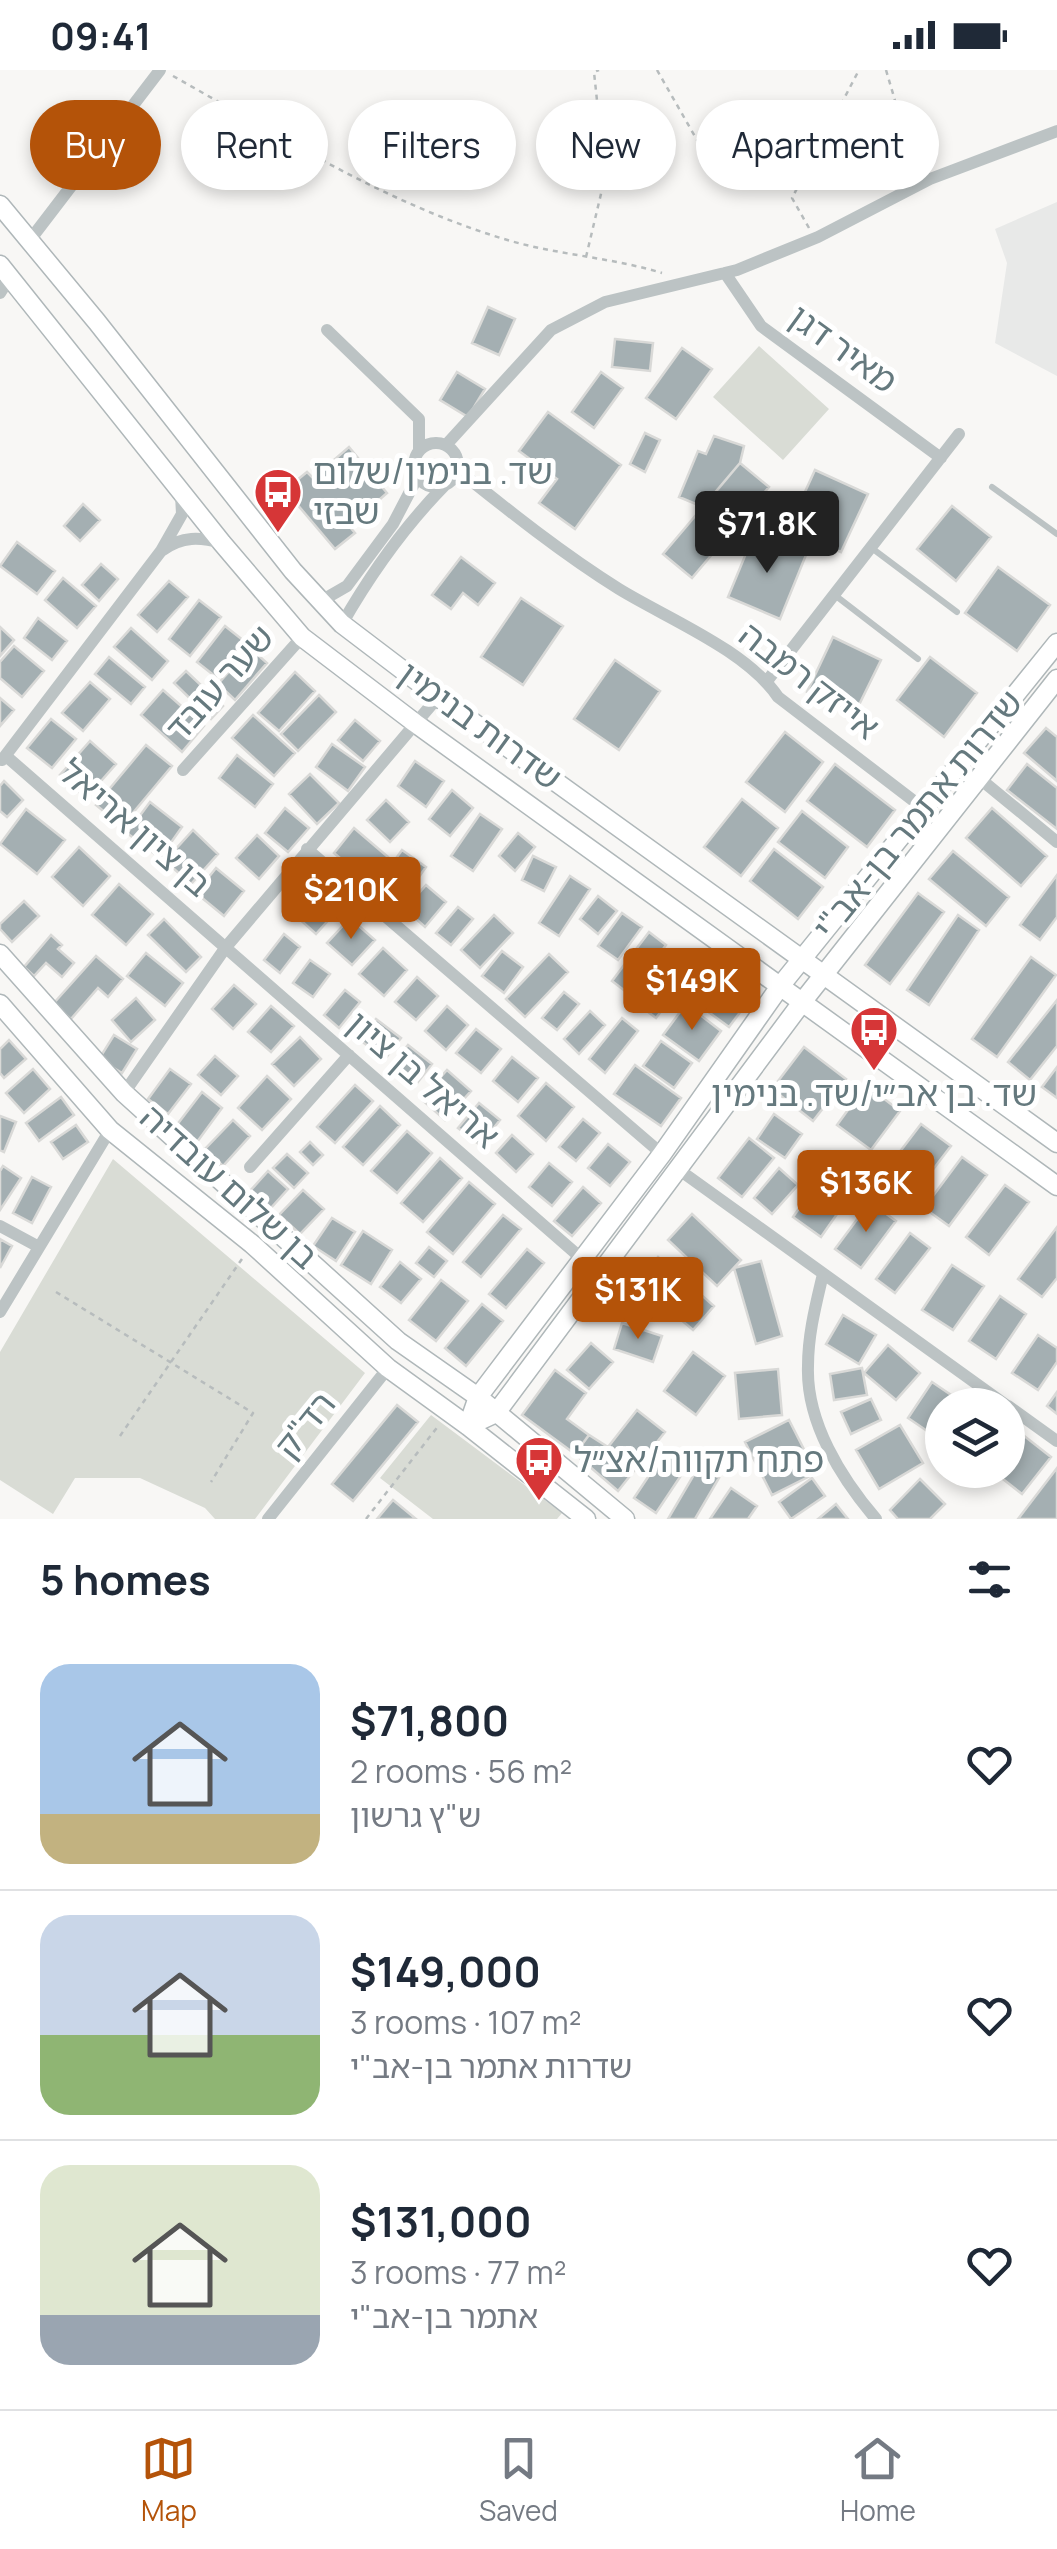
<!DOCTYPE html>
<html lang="en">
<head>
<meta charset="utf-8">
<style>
  :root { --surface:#fff; --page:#f6f6f7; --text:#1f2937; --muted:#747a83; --line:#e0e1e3; --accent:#b45309 }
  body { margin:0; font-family:Manrope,"Noto Sans Hebrew",sans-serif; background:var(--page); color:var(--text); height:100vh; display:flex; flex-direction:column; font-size:38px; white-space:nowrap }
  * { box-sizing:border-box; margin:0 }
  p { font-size:32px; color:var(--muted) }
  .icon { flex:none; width:55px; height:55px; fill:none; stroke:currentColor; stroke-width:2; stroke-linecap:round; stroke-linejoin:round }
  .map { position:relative; height:1449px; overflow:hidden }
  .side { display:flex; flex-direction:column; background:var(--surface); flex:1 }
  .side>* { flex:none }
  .guide { position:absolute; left:30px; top:30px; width:998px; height:90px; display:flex; gap:20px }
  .tools { position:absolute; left:925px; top:1318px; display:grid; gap:20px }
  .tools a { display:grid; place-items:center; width:100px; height:100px; border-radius:50%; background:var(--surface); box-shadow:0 5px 15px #0003; font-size:50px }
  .price { position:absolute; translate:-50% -85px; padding:0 22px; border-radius:10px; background:var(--accent); color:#fff; font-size:32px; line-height:65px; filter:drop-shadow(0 2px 5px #0008) }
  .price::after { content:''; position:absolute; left:50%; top:60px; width:30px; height:22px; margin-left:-15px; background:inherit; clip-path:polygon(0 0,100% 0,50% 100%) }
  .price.selected { background:#222; color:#fff }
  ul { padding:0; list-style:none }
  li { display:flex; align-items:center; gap:30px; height:250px; padding:0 40px }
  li+li { border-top:2px solid var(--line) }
  li span { display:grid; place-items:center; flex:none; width:280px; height:200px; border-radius:30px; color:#555 }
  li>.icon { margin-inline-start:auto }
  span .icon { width:120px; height:120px; fill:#fffc; stroke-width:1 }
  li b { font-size:42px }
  h2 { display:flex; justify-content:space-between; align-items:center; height:120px; padding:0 40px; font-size:42px }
  .tag { padding:0 35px; border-radius:45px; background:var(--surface); box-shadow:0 5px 15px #0003; font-size:35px; line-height:90px }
  .tag.selected { background:var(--accent); color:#fff }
  .status { display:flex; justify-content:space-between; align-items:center; height:70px; padding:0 50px; background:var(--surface); direction:ltr }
  .status svg { height:28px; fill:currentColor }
  .dock { display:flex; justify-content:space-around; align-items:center; height:140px; border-top:2px solid var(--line); background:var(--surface); font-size:28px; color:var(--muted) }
  .dock a { display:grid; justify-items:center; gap:5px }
  .dock .selected { color:var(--accent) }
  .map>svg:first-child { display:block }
  .built { fill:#e8e9e8 }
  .green { fill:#d9dcd5 }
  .building { fill:#a4afb2; stroke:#d9d9d7; stroke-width:2.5 }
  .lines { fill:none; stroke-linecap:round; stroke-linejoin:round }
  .secondary-casing { stroke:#afb7b9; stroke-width:21 }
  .path { stroke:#b7bcbd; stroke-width:2.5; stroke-dasharray:5 5; stroke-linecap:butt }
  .service { stroke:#bcc3c4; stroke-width:6 }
  .minor { stroke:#bcc3c4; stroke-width:12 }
  .secondary { stroke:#fff; stroke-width:18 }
  .labels { text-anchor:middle; stroke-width:10; stroke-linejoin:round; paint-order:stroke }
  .street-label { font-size:35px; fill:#65797e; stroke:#fff }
  .poi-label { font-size:35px; fill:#65797e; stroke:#fff; text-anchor:start }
</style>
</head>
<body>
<div class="status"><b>09:41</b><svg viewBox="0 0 49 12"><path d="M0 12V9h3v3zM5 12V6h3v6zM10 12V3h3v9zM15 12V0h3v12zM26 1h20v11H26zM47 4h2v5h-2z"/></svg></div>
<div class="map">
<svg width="1057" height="1449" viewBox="0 0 1057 1449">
  <rect width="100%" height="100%" fill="#f8f7f5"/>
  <!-- built -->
  <path class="built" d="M1057,132V306L995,273L1007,193L995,159Z"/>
  <!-- green -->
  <path class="green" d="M759,276L829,339L783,390L713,327Z
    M113,1089L365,1303L255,1449H215L205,1438L140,1408H75L53,1444L0,1410V1282Z
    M431,1345L562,1443L557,1449H433L380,1408Z"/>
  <!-- building -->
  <path class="building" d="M488,237L515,249L499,285L472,273Z
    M615,269L653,273L650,301L612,297Z
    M682,278L712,299L676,349L646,328Z
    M457,302L485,319L468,347L440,330Z
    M601,302L623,318L594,358L572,342Z
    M548,342L621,395L575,459L539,433L557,409L519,381Z
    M645,363L660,370L645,402L630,394Z
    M714,366L744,376L740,393L703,437L679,427L698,381L706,384Z
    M349,377L387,423L349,456L355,463L335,479L285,420L307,402L313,408Z
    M740,393L769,417L692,508L663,484Z
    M815,400L868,424L841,482L788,459Z
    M83,434L100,450L80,471L64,456Z
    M952,436L991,467L956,511L917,479Z
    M754,464L806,485L780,549L728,527Z
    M17,472L55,501L37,524L0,496Z
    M461,487L495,513L478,535L463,523L451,539L432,525Z
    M101,494L118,509L99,531L82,515Z
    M998,497L1050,535L1017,581L965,543Z
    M63,508L96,536L77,558L45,530Z
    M169,511L188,527L157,562L138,545Z
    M521,528L563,556L523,615L481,587Z
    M199,530L221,547L190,586L169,569Z
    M38,548L67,571L52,590L24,568Z
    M225,556L244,571L216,607L197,592Z
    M0,557L14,570L0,586Z
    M131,558L168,591L152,610L114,577Z
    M833,567L881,590L854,645L807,622Z
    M14,576L44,601L22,627L0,608V592Z
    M250,578L267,593L235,630L218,614Z
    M109,587L145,617L131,634L95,604Z
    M930,587L977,623L944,667L897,630Z
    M615,590L660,621L619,680L574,649Z
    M186,601L223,636L211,649L174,613Z
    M295,602L315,621L279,661L258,643Z
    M90,612L110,629L83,661L62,643Z
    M163,620L204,656L182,682L141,645Z
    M319,625L336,642L298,681L281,664Z
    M0,628L14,640L0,656Z
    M253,645L295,683L274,706L232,668Z
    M51,649L76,669L52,698L27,678Z
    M355,650L380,671L363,691L338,670Z
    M1046,658L1057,667V711L1024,683Z
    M785,662L823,692L785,742L746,712Z
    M90,671L116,694L86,728L60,705Z
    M332,674L365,697L348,721L316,697Z
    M146,675L172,696L122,756L96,735Z
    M237,685L273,714L255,737L219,708Z
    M415,691L444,711L426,737L398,716Z
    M835,694L895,740L867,777L807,731Z
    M1027,694L1057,718V759L1007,720Z
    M310,704L339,733L317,754L289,724Z
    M4,711L23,730L7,747L0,741V716Z
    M452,720L473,738L450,766L429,749Z
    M742,729L778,758L741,806L704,777Z
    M386,730L409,752L390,772L367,750Z
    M150,732L182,757L160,788L127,763Z
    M285,738L309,758L288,782L265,763Z
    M992,738L1047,786L1021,816L966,768Z
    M26,739L65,770L37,804L0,774Z
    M802,741L848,777L825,808L778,772Z
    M480,744L502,759L473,801L451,786Z
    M354,758L388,787L367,811L334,783Z
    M193,760L218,784L191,814L165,791Z
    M518,763L535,777L515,801L499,786Z
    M257,765L279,786L259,809L236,788Z
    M79,777L110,806L83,836L52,807Z
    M774,779L823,817L798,849L750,811Z
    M402,780L426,797L406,825L382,808Z
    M953,781L1009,827L986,856L929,809Z
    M533,786L556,797L544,821L522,810Z
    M216,798L244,821L224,846L196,823Z
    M1057,805V847L1040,870L1020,855Z
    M570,806L590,819L559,866L539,853Z
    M119,814L153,844L126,875L92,845Z
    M426,815L446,832L425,857L405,839Z
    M321,818L341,836L316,864L296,846Z
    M918,823L944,842L890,914L865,895Z
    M598,826L617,841L598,864L580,849Z
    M24,831L39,846L12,872L0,859V854Z
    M458,837L473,849L451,875L436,863Z
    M622,843L642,857L618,890L598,876Z
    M494,845L513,863L480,898L461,880Z
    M958,845L979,860L929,935L907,920Z
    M350,848L375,870L352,895L327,873Z
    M164,849L201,887L186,902L148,865Z
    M649,862L666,875L629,924L612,911Z
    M284,864L300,877L280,903L264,890Z
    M51,865L62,875L58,879L74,893L62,907L46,893L34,906L24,897Z
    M383,878L407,900L384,926L359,904Z
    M502,881L523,897L504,923L482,906Z
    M672,882L693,898L656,948L635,932Z
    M146,883L183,913L165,936L127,906Z
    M549,884L568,902L525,947L506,929Z
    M96,886L123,909L108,927L98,918L71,949L53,934Z
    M1031,887L1056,905L997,987L972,969Z
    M310,890L330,904L313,927L293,913Z
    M716,898L753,925L729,957L692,930Z
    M417,907L438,926L416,950L395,932Z
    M234,915L256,934L233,959L212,939Z
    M345,920L360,932L339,958L324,945Z
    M564,922L579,934L557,960L542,948Z
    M136,928L155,950L131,972L112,950Z
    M1057,930V976L1030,1010L1008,992Z
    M686,934L721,961L699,991L663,965Z
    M271,936L294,956L271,982L248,962Z
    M447,936L468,955L446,980L425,961Z
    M590,941L605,955L579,984L564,969Z
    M622,948L638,961L605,1003L589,989Z
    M376,949L401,968L385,989L360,970Z
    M476,959L501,979L481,1003L456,983Z
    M114,965L137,979L122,1003L99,989Z
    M300,967L321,989L294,1016L272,994Z
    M9,970L26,989L4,1008L0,1003V979Z
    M661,971L692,993L674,1018L643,996Z
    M408,975L432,994L414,1017L390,997Z
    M804,977L846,1009L813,1051L772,1019Z
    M215,986L238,1006L221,1025L198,1005Z
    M512,987L538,1008L518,1032L493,1011Z
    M635,995L681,1028L661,1056L614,1024Z
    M1057,997V1028L1042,1017Z
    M33,999L50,1019L24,1043L6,1023Z
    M170,999L191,1014L168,1044L148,1029Z
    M447,1000L471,1021L445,1050L421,1029Z
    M267,1006L291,1029L262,1060L238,1038Z
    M546,1013L574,1037L546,1071L518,1046Z
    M355,1015L373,1031L335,1073L317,1057Z
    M866,1015L900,1041L871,1080L837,1055Z
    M202,1022L222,1038L197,1072L176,1056Z
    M61,1027L74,1045L39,1071L26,1053Z
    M479,1033L500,1050L480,1075L458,1058Z
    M380,1036L400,1055L363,1095L343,1077Z
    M774,1044L802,1064L785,1088L757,1069Z
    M0,1046L16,1052L4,1082L0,1080Z
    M583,1049L600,1063L576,1091L559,1077Z
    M233,1050L250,1066L223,1096L205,1079Z
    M921,1054L951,1076L905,1136L876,1113Z
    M76,1055L88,1072L63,1089L51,1072Z
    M407,1061L432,1083L397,1123L371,1101Z
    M512,1065L533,1084L516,1102L496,1083Z
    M749,1068L774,1088L742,1127L718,1108Z
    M310,1072L323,1085L313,1095L300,1082Z
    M608,1074L630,1092L610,1116L588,1098Z
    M287,1084L308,1103L294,1118L273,1098Z
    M962,1087L987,1105L949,1156L924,1138Z
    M440,1088L462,1108L423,1152L401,1133Z
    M549,1093L572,1112L552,1136L529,1117Z
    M830,1094L858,1114L821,1167L793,1147Z
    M3,1096L21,1108L0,1140V1101Z
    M779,1098L798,1115L772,1144L754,1128Z
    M268,1101L288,1119L270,1139L250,1121Z
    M32,1107L51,1117L32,1153L13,1143Z
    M469,1112L495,1134L453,1184L427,1162Z
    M1005,1115L1029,1132L989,1185L966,1167Z
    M583,1117L601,1133L572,1166L554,1151Z
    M303,1120L324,1139L300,1164L279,1145Z
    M870,1132L896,1151L861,1198L835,1179Z
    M692,1144L741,1190L717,1216L668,1170Z
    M503,1145L521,1159L481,1207L463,1192Z
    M332,1148L355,1162L336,1191L313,1176Z
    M1057,1157V1208L1042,1227L1018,1209Z
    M363,1161L392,1180L371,1214L341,1195Z
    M910,1163L930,1178L895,1223L876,1209Z
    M0,1169L12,1176L0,1198Z
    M429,1177L447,1191L434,1207L416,1193Z
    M527,1179L544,1193L506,1238L489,1224Z
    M658,1187L714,1236L693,1260L637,1212Z
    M761,1191L782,1266L756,1274L734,1198Z
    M400,1192L421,1209L401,1233L380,1217Z
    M952,1195L984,1216L953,1260L922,1240Z
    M441,1210L468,1231L436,1271L409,1250Z
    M1000,1226L1026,1244L996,1289L969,1271Z
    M482,1234L503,1251L466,1296L445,1278Z
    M843,1245L876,1265L859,1294L826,1274Z
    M622,1253L662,1266L653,1292L614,1279Z
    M1038,1265L1057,1278V1292L1038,1320L1012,1303Z
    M591,1273L613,1292L589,1319L567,1300Z
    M888,1275L920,1303L896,1330L864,1303Z
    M693,1282L725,1306L696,1345L664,1321Z
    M862,1298L867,1325L834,1330L830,1304Z
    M778,1299L782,1345L739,1349L735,1303Z
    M555,1300L586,1323L567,1349L589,1365L575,1384L522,1345Z
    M932,1312L960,1331L957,1335H942V1357L936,1367L908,1348Z
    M1057,1322V1344L1047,1336Z
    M871,1329L881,1350L851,1364L841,1342Z
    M397,1335L418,1352L353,1431L332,1414Z
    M637,1340L665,1362L618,1421L575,1384L589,1365L608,1377Z
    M789,1350L816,1403L772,1425L745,1372Z
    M900,1355L923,1393L879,1419L856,1380Z
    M1023,1365L1051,1387L1022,1424L994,1402L1008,1400V1385Z
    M666,1380L688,1395L656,1443L634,1428Z
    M699,1396L719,1408L695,1449H668Z
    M1057,1398V1449H1018Z
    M812,1408L825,1426L791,1449L779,1432Z
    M920,1409L945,1434L930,1449H898L890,1440Z
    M731,1418L757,1436L748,1449H710Z
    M393,1430L416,1449H377Z
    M836,1434L848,1449H818Z"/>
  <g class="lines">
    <!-- secondary casing -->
    <g class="secondary-casing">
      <path id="secondary" d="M0,135L97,252L293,501L342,554L438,627L1057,1073
        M0,195L222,473L302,567L415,653L1057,1116
        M0,884L124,1023L398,1271L478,1327L625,1449
        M0,934L110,1060L252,1174L388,1298L468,1356L586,1449
        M468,1356L478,1327L662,1084L781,915L1057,573
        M468,1356L496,1343L803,931L1057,609"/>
    </g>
    <!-- path -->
    <path class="path" d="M657,0L701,77
      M886,0L904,61L924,99
      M173,6C280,66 385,133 504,169C556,185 610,187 662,203
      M809,158L792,128L859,0
      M586,187L605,107L594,2L599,0
      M56,1222L253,1343L211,1412
      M120,1366L244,1186
      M366,1449L439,1355"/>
    <!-- service -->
    <path class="service" d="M992,417L1057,464
      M873,479L957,542
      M836,526L918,589"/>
    <!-- minor -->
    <path class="minor" d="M30,170L160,0
      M725,203L761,256L941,388
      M0,223L10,207
      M327,260L419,349V380
      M414 395a22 22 0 1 1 44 0a22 22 0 1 1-44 0Z
      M446,375L551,260L605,232L737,200L818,167L930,109L1057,61
      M458,400C509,441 563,484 619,519C668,549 746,580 778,627L923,738
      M163,480C182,466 200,467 222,473
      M321,531L347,516L393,454L417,408
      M342,554C370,505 405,456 444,416
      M767,611L959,364
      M6,686L581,1188
      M2,690L161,481L182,444L181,425
      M183,700L302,567
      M979,708L1057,772
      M307,779L662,1084
      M124,1023L226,877L438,627
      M250,1097L349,985
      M678,1099L1006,1335
      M0,1156L39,1177
      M823,1204C816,1234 808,1264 808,1296C806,1352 841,1408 876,1449
      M0,1242L110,1060
      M1008,1336L1057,1371
      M268,1449L388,1298"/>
    <!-- secondary -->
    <use href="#secondary" class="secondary"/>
  </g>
  <!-- icons -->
  <defs>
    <g id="bus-pin" transform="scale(2.5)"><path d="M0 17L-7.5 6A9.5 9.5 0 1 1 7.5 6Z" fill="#d63637" stroke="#fff"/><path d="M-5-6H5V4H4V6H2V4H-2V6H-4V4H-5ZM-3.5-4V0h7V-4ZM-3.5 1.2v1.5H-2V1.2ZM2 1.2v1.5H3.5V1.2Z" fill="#fff"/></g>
  </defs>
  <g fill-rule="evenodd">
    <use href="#bus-pin" x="278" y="422"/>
    <use href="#bus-pin" x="874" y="960"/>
    <use href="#bus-pin" x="539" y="1390"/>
  </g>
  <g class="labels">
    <!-- street labels -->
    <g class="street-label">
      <text transform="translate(843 279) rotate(36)" y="12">מאיר דגן</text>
      <text transform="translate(809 611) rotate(38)" y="12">אייזק רמבה</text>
      <text transform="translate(220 613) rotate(-48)" y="12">שער עובד</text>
      <text transform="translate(480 656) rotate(36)" y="12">שדרות בנימין</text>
      <text transform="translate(918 745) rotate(-51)" y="12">שדרות אתמר בן-אב"י</text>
      <text transform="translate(135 758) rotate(41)" y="12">בן ציון אריאל</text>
      <text transform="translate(423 1010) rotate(41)" y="12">אריאל בן ציון</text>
      <text transform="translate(229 1117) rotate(42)" y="12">בן שלום עובדיה</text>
      <text transform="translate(305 1355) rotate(-51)" y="12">רד"ק</text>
    </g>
    <!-- poi labels -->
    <g class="poi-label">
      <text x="313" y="414">שד. בנימין/שלום<tspan x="313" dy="40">שבזי</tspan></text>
      <text x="874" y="1036" text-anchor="middle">שד. בן אב״י/שד. בנימין</text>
      <text x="574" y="1402">פתח תקווה/אצ״ל</text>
    </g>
  </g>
</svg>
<div class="tools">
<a><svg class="icon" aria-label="layers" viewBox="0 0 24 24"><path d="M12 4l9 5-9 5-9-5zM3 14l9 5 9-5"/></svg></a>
</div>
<b class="price selected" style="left:767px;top:506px">$71.8K</b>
<b class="price" style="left:351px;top:872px">$210K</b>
<b class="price" style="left:692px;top:963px">$149K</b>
<b class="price" style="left:866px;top:1165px">$136K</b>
<b class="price" style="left:638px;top:1272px">$131K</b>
<div class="guide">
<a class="tag selected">Buy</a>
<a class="tag">Rent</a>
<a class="tag">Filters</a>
<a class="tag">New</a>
<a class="tag">Apartment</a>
</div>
</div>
<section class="side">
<h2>5 homes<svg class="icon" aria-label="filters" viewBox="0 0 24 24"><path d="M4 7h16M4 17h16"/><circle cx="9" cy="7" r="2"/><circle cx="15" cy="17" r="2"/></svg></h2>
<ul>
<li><span style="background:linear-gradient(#a9c7e8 75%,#c2b280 0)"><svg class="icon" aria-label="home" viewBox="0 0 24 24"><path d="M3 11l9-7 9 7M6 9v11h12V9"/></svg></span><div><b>$71,800</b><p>2 rooms · 56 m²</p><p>ש&quot;ץ גרשון</p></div><svg class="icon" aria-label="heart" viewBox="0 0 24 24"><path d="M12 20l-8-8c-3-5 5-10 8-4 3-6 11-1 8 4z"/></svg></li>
<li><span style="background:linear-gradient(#c9d6e8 60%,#8fb573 0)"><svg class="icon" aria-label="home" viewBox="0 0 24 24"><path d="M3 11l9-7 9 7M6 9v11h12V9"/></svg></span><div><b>$149,000</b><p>3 rooms · 107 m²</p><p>שדרות אתמר בן-אב&quot;י</p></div><svg class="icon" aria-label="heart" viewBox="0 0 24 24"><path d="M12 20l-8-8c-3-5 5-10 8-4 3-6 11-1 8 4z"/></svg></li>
<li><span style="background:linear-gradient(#dfe7d0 75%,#9aa5b1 0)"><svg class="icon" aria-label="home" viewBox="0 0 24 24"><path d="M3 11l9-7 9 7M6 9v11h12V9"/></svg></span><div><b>$131,000</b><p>3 rooms · 77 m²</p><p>אתמר בן-אב&quot;י</p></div><svg class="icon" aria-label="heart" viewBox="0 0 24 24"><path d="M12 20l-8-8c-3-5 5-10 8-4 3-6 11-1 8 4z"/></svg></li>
</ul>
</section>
<nav class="dock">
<a class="selected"><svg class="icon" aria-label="map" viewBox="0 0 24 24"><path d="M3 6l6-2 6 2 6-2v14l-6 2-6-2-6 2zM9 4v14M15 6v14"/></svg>Map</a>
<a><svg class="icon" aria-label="saved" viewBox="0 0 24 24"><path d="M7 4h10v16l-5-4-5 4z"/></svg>Saved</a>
<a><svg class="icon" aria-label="home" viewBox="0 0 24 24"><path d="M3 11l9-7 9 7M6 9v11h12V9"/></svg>Home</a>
</nav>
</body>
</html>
